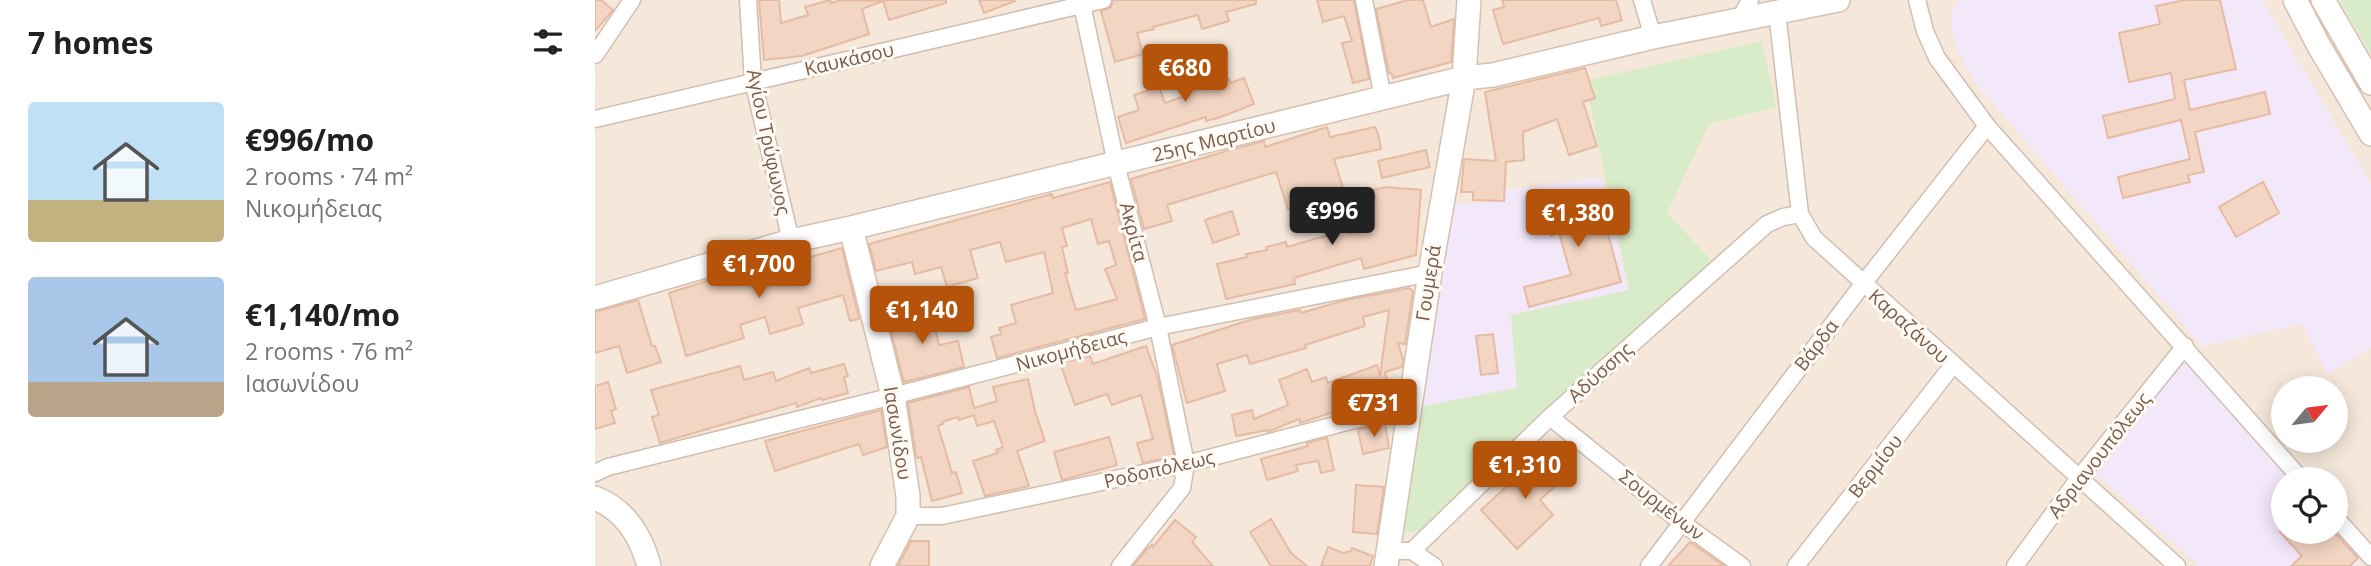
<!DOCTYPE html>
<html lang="en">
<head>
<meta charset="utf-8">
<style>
  :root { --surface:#fff; --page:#f2f2f2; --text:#202124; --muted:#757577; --accent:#b45309 }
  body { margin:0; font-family:"Open Sans",sans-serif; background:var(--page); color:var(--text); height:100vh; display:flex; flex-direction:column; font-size:26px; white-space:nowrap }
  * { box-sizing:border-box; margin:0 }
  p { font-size:23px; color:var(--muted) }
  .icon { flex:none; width:38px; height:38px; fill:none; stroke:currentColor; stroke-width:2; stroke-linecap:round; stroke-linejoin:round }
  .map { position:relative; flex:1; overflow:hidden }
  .drawer { display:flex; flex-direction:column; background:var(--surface); width:595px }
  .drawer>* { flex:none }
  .needle { width:46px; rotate:61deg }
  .buttons { position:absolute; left:1676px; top:376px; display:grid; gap:14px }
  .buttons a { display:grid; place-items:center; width:77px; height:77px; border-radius:50%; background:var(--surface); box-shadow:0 4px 18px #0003; font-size:35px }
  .price { position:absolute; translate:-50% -60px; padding:0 16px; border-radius:7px; background:var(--accent); color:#fff; font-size:23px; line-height:46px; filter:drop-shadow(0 2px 4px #0008) }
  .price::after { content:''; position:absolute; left:50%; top:42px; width:21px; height:16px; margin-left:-10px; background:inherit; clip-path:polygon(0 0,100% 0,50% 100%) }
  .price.current { background:#222; color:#fff }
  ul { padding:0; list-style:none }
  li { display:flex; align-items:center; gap:21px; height:175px; padding:0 28px }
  li span { display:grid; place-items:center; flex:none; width:196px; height:140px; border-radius:7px; color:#555 }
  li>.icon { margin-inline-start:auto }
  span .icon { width:84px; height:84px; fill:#fffc; stroke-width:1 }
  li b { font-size:30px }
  h2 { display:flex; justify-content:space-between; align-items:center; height:84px; padding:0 28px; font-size:30px }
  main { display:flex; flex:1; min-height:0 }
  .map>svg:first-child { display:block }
  .residential { fill:#f5e8da; fill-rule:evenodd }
  .education { fill:#f3e8fa }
  .green { fill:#d8ecc9 }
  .building { fill:#f3d5c3; stroke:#e6bba3; stroke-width:2; fill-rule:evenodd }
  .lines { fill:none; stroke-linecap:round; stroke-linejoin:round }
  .street-casing { stroke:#d1beb0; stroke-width:19 }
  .secondary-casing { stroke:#d6c0b0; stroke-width:26 }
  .street { stroke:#fff; stroke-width:16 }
  .secondary { stroke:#fff; stroke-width:23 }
  .labels { text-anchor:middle; stroke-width:6; stroke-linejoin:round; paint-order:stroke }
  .street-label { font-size:19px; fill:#7a5c4d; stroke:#fffaf3 }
</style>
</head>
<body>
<main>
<section class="drawer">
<h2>7 homes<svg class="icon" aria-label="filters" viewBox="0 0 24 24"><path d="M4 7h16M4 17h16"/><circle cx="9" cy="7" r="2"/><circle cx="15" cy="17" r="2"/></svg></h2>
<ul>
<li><span style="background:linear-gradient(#bfe0f5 70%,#c2b280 0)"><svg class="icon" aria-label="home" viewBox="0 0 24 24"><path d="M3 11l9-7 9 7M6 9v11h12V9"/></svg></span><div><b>€996/mo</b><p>2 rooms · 74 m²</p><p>Νικομήδειας</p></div></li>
<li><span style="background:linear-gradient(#a9c7e8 75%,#b9a48a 0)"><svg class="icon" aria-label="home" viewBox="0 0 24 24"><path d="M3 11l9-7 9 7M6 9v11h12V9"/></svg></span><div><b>€1,140/mo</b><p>2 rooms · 76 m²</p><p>Ιασωνίδου</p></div></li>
</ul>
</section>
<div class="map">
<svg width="1776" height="566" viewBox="0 0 1776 566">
  <rect width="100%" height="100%" fill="#fdf6ec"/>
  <!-- residential -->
  <path class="residential" d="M0,0H1776V566H0ZM1689,388H1741V441H1689ZM1689,480H1741V532H1689Z"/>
  <!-- education -->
  <path class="education" d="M1364,0H1667L1776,184V348L1733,374L1707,324L1607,346L1383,86L1363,52L1356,24L1358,6Z
    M1006,177L1034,290L917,314L922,388L822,407L853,205L909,201L910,191Z
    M1592,356L1705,479L1689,480V532H1741V519L1772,553L1760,566H1604L1501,474Z"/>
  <!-- green -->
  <path class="green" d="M1744,0H1776V54Z
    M1167,41L1181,107L1114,124L1072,213L1117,261L825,533L806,531L822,407L922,388L916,315L1034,290L990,81Z"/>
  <!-- building -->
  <path class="building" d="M0,0H6L18,10L0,31Z
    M164,0H184L186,23L213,15L210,7L235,0L236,3L247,0L288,1L267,9L274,34L207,56L169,60Z
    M288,0H351V3L294,20Z
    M384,0H419L420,1L389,13Z
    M518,0H661V4L631,12L634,21L607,29L603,15L558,27L559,29L542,33L548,54L520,62L506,11L516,7Z
    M722,0H759L774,79L758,83L747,43L757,41L749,16L728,22Z
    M813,0H828L836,27L859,19L856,62L798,78L796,73H794L781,9Z
    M907,0H1021L1027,20L1006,26L1004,18L908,44L898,10L909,7Z
    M1590,0H1625L1641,69L1589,80L1595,110L1670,92L1675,114L1600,132L1609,172L1593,175L1595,182L1528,198L1523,177L1595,159L1586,120L1513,138L1508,116L1580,99L1576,73L1534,82L1524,33L1565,24L1561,6Z
    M596,59L600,77L614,73L617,85L634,79L635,83L649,78L659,104L626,117L611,121V117L531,143L523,117L544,110L539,95L564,87L570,103L590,96L581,63Z
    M990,68L1000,98L988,102L1002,146L974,155L962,119L928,132L929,160L911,162L909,201L878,200V192H866L869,159L901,161L890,92Z
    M732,127L735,137L780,127L783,133L786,149L739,159L749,191L693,209L681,172L572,205L577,221L549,229L536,179L635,150L669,141L670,147Z
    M831,150L835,167L787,178L783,161Z
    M515,182L550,319L402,358L396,337L406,334L404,328L421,323L416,305L458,293L449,252L411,262L405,242L375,250L383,278L352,287L346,267L320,274L317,262L281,271L274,244L457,194L458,198ZM496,219L503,244L514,241L521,265L510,269L522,299L481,310L470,273H473L467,247L472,246L467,228Z
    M1668,182L1684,213L1641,237L1624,207Z
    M791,187L826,190L821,255L769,269L766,258L699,278L700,284L631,299L622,264L652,257L651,254L672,250L671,247L691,242L692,247L733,235L732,231L750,225L753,234L779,228L772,201L780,198L778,190Z
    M1001,190L1026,282L934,307L929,287L976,275L964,233L956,236L947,205Z
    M637,211L644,234L618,243L610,220Z
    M247,248L264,319L255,321L248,295L203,308L208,324L175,334L170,317L145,325L149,338L91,356L74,293L153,268L155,274Z
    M814,288L818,291L810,344L803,343L808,359L807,367L790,372L796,398L759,409L758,406L705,423L704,419L673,432V430L641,436L637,415L657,410L659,419L693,405L684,380L712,369L717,382L731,377L733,383L782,365L785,376L794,310L768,317L770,326L710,345L711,348L655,364L652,355L622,364L630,391L592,403L577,345L658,319L705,310L706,313L747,301Z
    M43,300L57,346H60L66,362L32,373L24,346L0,353V312Z
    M335,306L344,345L363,341L369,367L309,382L292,316Z
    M898,334L903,373L886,375L881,336Z
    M551,346L563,379L579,456L548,463L542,443L558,439L546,395L517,405L512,394L480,405L465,363L495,356L498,364Z
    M249,364L253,376L249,377L253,393L227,400L226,398L202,407L201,403L65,443L57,417L64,415L56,390L145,366L149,380L178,372L181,381L214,368L216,373Z
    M433,379L440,411L450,441L422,451L434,486L390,496L378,461L403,453L401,450L408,447L399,421L382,426L379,415L364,420L363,417L347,422L348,424L343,426L357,473L361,472L367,493L337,501L326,457L322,458L321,456L313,403L374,387L379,408L402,401L398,387Z
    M13,382L21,409L16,411L20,423L0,429V386Z
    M286,410L292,447L268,455L264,444L180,471L170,441Z
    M790,423L794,448L768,454L763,430Z
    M514,437L522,465L467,480L459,452Z
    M732,438L739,470L726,473L723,461L701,465L703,471L672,480L666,459L713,446L712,443Z
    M950,451L973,474L945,500L958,515L922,549L886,510Z
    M761,485L789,487L782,534L758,532Z
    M676,519L696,553L712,566H676L655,532Z
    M580,520L601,537L597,542L618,566H538L552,549L557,545L558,547Z
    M1685,532H1739L1763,558L1755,566H1696L1707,556Z
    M316,541H334V566H303Z
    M1095,542L1129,566H1073Z
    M733,547L748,553L756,551L757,548L778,556L775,566H726Z"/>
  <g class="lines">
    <!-- street casing -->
    <g class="street-casing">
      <path id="street" d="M153,0L158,81L196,241
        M486,0L521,164L563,327L591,464L587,488L525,566
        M769,0L788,98
        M1047,0L1058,37
        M1322,0L1330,31L1342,58L1392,126L1707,480
        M1182,12L1205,214L1219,238L1582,566
        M1144,20L1155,0
        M0,55L37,0
        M0,119L508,0
        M955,417L1086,522L1147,566
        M0,473L13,467L298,396L563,327L835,273
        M313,516H347L591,464L813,406
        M1741,518L1776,557
        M807,551H817L839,566
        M817,551L955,417L1172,224L1188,217L1205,214
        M1054,566L1268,284L1392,126
        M1201,566L1358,365
        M1420,566L1484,478L1590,346"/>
    </g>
    <!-- secondary casing -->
    <g class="secondary-casing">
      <path id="secondary" d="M1700,0L1724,46L1776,134
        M1728,0L1776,83
        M256,228L298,396L313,496V516L287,566
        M0,298L196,241L256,228L869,78L898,75L1058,37L1243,0
        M0,498C30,510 46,536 54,566
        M791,566L835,273L869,78L874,0"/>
    </g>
    <!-- street -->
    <use href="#street" class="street"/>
    <!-- secondary -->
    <use href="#secondary" class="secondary"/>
  </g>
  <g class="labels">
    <!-- street labels -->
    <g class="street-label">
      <text transform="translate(254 59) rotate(-13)" y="7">Καυκάσου</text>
      <text transform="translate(619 140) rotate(-14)" y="7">25ης Μαρτίου</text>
      <text transform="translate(174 142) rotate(78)" y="7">Αγίου Τρύφωνος</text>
      <text transform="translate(539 232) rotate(75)" y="7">Ακρίτα</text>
      <text transform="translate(833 283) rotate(-81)" y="7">Γουμερά</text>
      <text transform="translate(1314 326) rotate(42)" y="7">Καραζάνου</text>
      <text transform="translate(1221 345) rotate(-53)" y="7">Βάρδα</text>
      <text transform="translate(476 350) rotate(-15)" y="7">Νικομήδειας</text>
      <text transform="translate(1005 372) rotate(-42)" y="7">Αδύσσης</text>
      <text transform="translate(303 433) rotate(81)" y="7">Ιασωνίδου</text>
      <text transform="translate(1504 455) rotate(-52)" y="7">Αδριανουπόλεως</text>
      <text transform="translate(1280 466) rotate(-52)" y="7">Βερμίου</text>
      <text transform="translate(564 469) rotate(-13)" y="7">Ροδοπόλεως</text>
      <text transform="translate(1067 505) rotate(38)" y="7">Σουρμένων</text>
    </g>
  </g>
</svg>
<div class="buttons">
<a><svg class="needle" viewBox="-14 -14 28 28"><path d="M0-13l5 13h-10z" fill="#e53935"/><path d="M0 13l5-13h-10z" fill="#757577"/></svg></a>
<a><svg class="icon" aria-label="locate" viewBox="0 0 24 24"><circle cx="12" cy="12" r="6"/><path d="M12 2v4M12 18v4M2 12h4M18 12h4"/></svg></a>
</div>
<b class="price" style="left:590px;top:104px">€680</b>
<b class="price current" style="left:737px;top:247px">€996</b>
<b class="price" style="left:983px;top:249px">€1,380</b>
<b class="price" style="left:164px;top:300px">€1,700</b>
<b class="price" style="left:327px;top:346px">€1,140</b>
<b class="price" style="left:779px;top:439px">€731</b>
<b class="price" style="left:930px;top:501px">€1,310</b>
</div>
</main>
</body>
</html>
